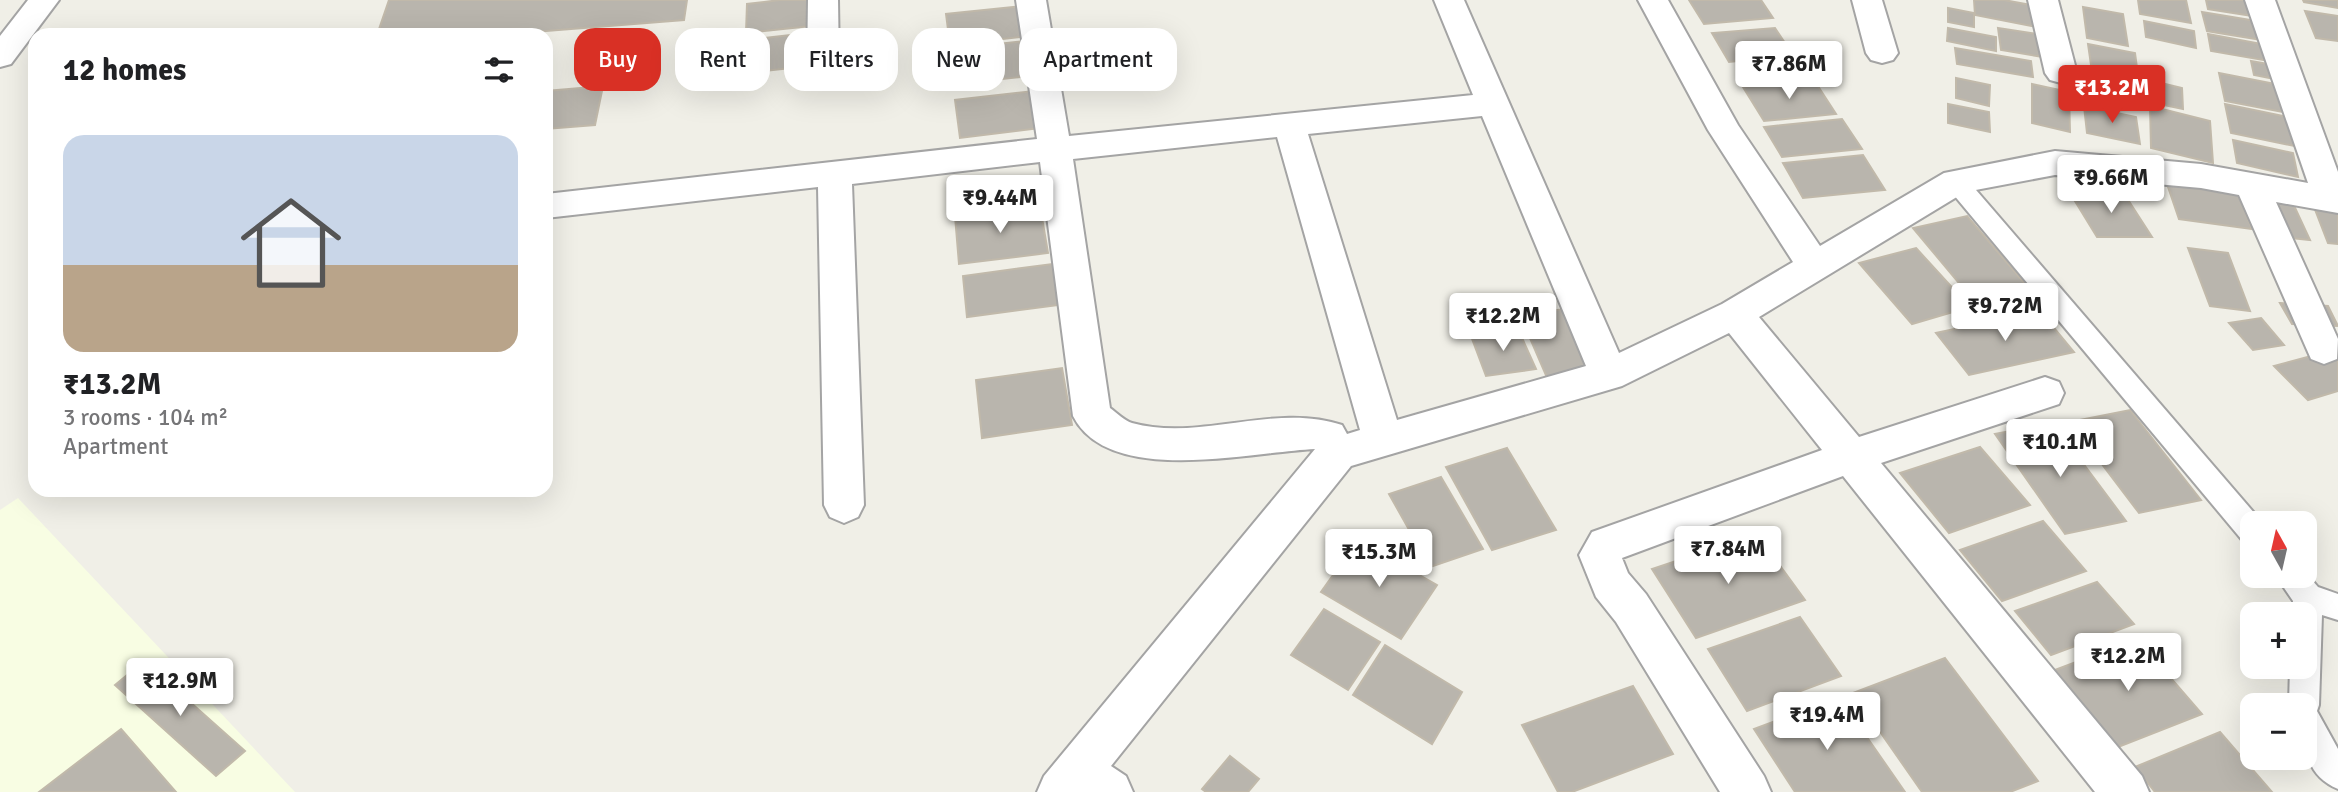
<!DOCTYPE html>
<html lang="en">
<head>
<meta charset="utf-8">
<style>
  :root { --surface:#fff; --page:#f6f6f6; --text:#202124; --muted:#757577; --accent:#d93025 }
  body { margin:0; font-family:Signika,sans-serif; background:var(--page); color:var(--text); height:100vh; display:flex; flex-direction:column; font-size:26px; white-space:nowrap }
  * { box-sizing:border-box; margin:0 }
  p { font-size:23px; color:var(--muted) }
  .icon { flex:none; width:38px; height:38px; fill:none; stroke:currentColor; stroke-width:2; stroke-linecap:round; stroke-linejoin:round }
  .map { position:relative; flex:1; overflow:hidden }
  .side { position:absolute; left:28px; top:28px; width:525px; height:469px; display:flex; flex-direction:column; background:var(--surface); border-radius:21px; box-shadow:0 7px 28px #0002 }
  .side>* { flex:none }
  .hud { position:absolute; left:574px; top:28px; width:665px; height:63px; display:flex; gap:14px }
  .needle { width:46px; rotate:352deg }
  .fabs { position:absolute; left:2240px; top:511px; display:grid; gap:14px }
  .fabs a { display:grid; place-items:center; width:77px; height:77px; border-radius:14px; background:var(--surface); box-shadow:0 7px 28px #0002; font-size:35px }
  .price { position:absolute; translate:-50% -60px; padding:0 16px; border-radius:7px; background:#fff; color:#222; font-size:23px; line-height:46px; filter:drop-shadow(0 2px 4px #0008) }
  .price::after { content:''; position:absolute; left:50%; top:42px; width:21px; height:16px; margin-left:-10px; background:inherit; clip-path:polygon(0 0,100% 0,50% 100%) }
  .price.active { background:var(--accent); color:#fff }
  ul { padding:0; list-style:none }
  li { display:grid; align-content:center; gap:14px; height:371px; padding:0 35px }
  li span { display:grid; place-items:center; height:217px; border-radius:21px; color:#555 }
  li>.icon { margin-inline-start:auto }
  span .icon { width:126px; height:126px; fill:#fffc; stroke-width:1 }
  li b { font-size:30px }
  h2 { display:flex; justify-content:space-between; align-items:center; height:84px; padding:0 35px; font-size:30px }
  .tag { padding:0 24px; border-radius:21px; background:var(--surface); box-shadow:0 7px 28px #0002; font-size:24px; line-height:63px }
  .tag.active { background:var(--accent); color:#fff }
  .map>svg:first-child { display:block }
  .education { fill:#f8fde3 }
  .building { fill:#b9b5ad; stroke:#c1b9aa; stroke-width:2 }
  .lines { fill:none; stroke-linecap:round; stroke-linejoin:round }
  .lane-casing { stroke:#a4a4a4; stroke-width:4 }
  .street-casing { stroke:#a4a4a4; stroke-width:4 }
  .lane { fill:#fff; fill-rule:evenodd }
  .street { fill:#fff; fill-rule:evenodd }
</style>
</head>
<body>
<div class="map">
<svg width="2338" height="792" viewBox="0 0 2338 792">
  <rect width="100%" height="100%" fill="#f0efe7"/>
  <!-- education -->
  <path class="education" d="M18,498L295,792H0V510Z"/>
  <!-- building -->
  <path class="building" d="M389,0H687L684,20L495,35H377Z
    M780,0H819L820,25L746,33L747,4Z
    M1689,0H1761L1773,18L1704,24Z
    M1974,0H2004L2036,6L2037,27L1975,15Z
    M2138,0H2186L2191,23L2140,14Z
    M2206,0H2271L2278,20L2208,9Z
    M2303,0H2338V8L2304,2Z
    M1024,6L1028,36L950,45L946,14Z
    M2083,7L2123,14L2128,46L2087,38Z
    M1948,8L1974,13V27L1948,22Z
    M2305,11L2338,16V41L2316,38Z
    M2202,12L2280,25L2286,44L2207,31Z
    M2144,21L2194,31L2196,48L2146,37Z
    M1775,28L1793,55L1729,62L1712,33Z
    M1948,28L1996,37V51L1947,41Z
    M1998,28L2044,35L2049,58L2001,50Z
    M816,32L817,65L738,74L739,41Z
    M1157,32L1166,68L1086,77L1079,41Z
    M2208,34L2288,49L2292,65L2211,51Z
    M1024,41L1030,76L948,85L944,50Z
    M2088,44L2135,53L2138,75L2091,65Z
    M1955,48L2031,61L2033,77L1957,64Z
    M2251,61L2291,68L2295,83L2254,75Z
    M2094,71L2140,80L2143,98L2096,89Z
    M2219,73L2296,88L2304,116L2225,101Z
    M1956,78L1990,85L1989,106L1956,98Z
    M1814,80L1836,114L1764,121L1743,87Z
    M2153,81L2182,88L2183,109L2154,103Z
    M2032,84L2069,92L2070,132L2032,123Z
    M603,86L595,125L546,129V91Z
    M1034,91L1041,128L960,138L955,100Z
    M1948,104L1989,112L1990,132L1948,123Z
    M2225,104L2307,121L2314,150L2231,133Z
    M2084,106L2136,117L2140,144L2087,133Z
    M2150,106L2210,121L2213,163L2151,148Z
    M1842,119L1862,149L1782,157L1764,127Z
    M2233,140L2293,153L2298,177L2237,163Z
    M1863,155L1885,190L1803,198L1783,163Z
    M2167,184L2238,194L2252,229L2179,219Z
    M2123,192L2152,237H2097L2070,193Z
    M2245,192L2290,197L2310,240L2263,235Z
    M1040,206L1048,253L959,264L955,216Z
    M2314,207L2338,210V244L2328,243Z
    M1967,216L2033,293L1978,306L1913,228Z
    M1916,248L1970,307L1912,324L1859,263Z
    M2188,248L2228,253L2250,311L2210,306Z
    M1052,264L1059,305L967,317L963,276Z
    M2280,303L2328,306L2338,326L2292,324Z
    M1564,309L1596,380L1551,387L1520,315Z
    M2040,311L2074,352L1969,375L1936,333Z
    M2261,318L2284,345L2253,350L2229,323Z
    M1518,329L1536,369L1486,376L1471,336Z
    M2333,350L2338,355V391L2308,400L2274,366Z
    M1062,368L1072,425L982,438L976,380Z
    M2130,410L2201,500L2139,513L2070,422Z
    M2053,423L2126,521L2065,534L1995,434Z
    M1980,447L2030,505L1949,533L1900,473Z
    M1507,448L1556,530L1492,550L1446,467Z
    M1441,477L1483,549L1430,567L1389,494Z
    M2043,521L2086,571L2002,601L1960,550Z
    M1757,534L1805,600L1696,638L1652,569Z
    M1358,540L1437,585L1401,639L1321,592Z
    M2097,582L2134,624L2051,655L2015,611Z
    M1324,609L1380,642L1348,690L1291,655Z
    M1800,617L1841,676L1747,711L1708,649Z
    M2137,639L2202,714L2118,747L2055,670Z
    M1385,645L1462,692L1432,744L1353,695Z
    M1945,658L2038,781L2010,792H1922L1853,693Z
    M144,661L245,751L216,776L115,685Z
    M1633,686L1673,754L1572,792H1558L1522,725Z
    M1839,697L1905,792H1795L1754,729Z
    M121,729L176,792H39Z
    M2220,732L2272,792H2155L2135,767Z
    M1230,756L1259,779L1248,792H1206L1202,789Z"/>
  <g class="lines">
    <!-- lane casing -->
    <g class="lane-casing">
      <path id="lane" d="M1956,174L1964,176L2262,522L2252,523V543L2242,540L1948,188L1944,182L1948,176Z
        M2305,572L2318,587L2338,594V620L2322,615L2319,705L2317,711L2338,749V789C2300,773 2305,739 2305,705H2289L2290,667H2305V614H2293V601L2276,576H2305Z"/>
    </g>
    <!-- street casing -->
    <g class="street-casing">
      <path id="street" d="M28,0H59L11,64L0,67V36Z
        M808,0H838L839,64L834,71L823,74L812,71L807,64Z
        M1016,0H1046L1069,136L1473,95L1434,0H1464L1619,353L1722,304L1793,262L1708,130L1638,0H1668L1738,125L1820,246L1944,173L2055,151L2201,164L2308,183L2245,0H2275L2338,172V213L2276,202L2338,339L2337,359L2324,364L2311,359L2239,195L2201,188L2055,175L1965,192L1759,317L1859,437L2045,377L2059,382L2064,393L2059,404L1881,463L2142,776L2149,792H2095L1843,476L1622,558L1628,573L1646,594L1764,776L1771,792H1720L1616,622L1596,597L1579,555L1592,532L1822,450L1729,333L1622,386L1351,466L1111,766L1126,776L1133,792H1037L1044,776L1315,449C1250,452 1109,487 1073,416L1040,162L852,184L864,505L858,517L844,523L830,517L824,505L818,187L546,218V194L1037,139ZM1482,116L1586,366L1397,420L1308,134ZM1277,137L1360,430L1347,434L1342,425C1275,402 1201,442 1132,423C1125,421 1117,413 1110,408L1073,159Z
        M1852,0H1882L1898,53L1893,60L1882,63L1871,60L1866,53Z
        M2028,0H2058L2077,73L2072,80L2061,83L2050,80L2045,73Z"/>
    </g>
    <!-- lane -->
    <use href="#lane" class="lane"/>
    <!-- street -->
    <use href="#street" class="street"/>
  </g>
</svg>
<div class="fabs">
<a><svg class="needle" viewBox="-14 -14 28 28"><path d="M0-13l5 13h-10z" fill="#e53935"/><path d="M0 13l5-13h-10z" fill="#757577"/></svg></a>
<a>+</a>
<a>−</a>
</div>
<b class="price" style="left:1789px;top:101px">₹7.86M</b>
<b class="price active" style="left:2112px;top:125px">₹13.2M</b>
<b class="price" style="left:2111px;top:215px">₹9.66M</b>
<b class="price" style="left:1000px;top:235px">₹9.44M</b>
<b class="price" style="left:2005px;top:343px">₹9.72M</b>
<b class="price" style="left:1503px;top:353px">₹12.2M</b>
<b class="price" style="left:2060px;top:479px">₹10.1M</b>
<b class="price" style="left:1728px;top:586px">₹7.84M</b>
<b class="price" style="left:1379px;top:589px">₹15.3M</b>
<b class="price" style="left:2128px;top:693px">₹12.2M</b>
<b class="price" style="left:180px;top:718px">₹12.9M</b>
<b class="price" style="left:1827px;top:752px">₹19.4M</b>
<div class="hud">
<a class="tag active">Buy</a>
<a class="tag">Rent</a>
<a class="tag">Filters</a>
<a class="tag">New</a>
<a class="tag">Apartment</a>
</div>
<section class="side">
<h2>12 homes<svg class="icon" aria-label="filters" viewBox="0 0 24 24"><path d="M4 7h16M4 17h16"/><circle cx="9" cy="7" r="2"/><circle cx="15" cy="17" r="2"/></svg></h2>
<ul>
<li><span style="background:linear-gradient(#c9d6e8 60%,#b9a48a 0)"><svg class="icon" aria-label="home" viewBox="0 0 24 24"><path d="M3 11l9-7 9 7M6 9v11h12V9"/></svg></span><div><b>₹13.2M</b><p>3 rooms · 104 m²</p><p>Apartment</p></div></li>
</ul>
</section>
</div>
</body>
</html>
